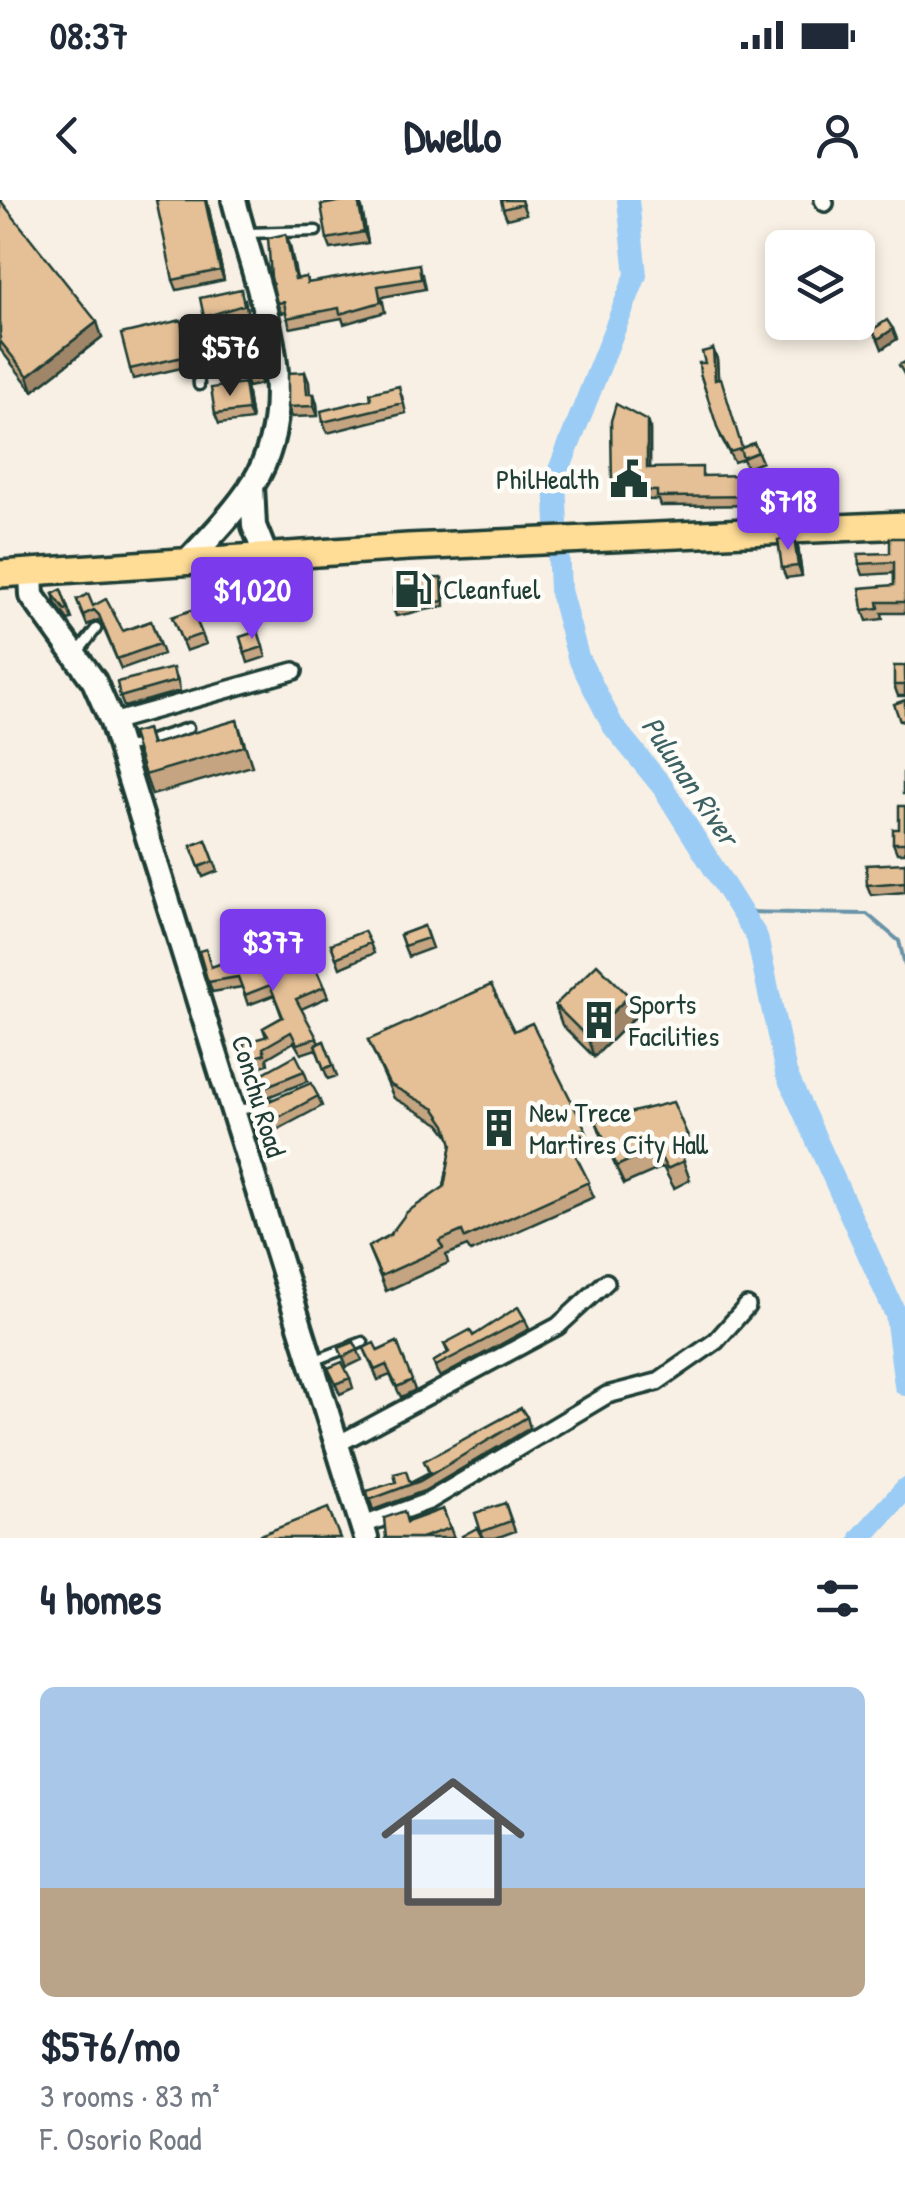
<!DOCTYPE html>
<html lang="en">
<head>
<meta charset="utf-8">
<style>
  :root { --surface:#fff; --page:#f6f6f7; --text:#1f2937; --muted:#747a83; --line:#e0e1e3; --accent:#7c3aed }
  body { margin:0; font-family:"Patrick Hand",sans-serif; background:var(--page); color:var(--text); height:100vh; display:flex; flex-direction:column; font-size:38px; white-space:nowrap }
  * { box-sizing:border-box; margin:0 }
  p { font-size:32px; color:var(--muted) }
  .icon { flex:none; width:55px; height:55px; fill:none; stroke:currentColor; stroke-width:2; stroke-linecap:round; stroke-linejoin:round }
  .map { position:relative; height:1338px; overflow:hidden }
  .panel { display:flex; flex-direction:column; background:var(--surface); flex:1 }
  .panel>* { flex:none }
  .buttons { position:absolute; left:765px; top:30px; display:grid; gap:20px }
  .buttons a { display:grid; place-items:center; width:110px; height:110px; border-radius:15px; background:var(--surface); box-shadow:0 5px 15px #0003; font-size:50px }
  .price { position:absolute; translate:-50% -85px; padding:0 22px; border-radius:10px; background:var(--accent); color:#fff; font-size:32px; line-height:65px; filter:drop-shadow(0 2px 5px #0008) }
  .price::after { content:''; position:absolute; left:50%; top:60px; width:30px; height:22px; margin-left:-15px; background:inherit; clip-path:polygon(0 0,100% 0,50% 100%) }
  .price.current { background:#222; color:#fff }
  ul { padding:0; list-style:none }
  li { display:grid; align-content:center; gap:20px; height:530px; padding:0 40px }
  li+li { border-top:2px solid var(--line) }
  li span { display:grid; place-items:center; height:310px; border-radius:15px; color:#555 }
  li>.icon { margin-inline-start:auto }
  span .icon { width:180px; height:180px; fill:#fffc; stroke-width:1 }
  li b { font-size:42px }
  h2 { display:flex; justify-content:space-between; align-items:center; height:120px; padding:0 40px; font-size:42px }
  .status { display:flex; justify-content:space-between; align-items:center; height:70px; padding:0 50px; background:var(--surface); direction:ltr }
  .status svg { height:28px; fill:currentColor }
  header { display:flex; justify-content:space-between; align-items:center; height:130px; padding:0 40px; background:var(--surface); font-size:45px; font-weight:700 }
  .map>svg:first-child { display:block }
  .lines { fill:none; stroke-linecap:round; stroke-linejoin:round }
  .stream { stroke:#6993a8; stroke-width:4 }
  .river { stroke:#9accf6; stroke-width:22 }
  .lane-casing { stroke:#1f3d34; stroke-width:15 }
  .street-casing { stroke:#1f3d34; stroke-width:22 }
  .secondary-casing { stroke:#1f3d34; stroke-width:30 }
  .primary-casing { stroke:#1f3d34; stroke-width:32 }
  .lane { stroke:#fdfcf7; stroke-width:8 }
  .street { stroke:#fdfcf7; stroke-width:15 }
  .secondary { stroke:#fdfcf7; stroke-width:22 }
  .primary { stroke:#ffdd96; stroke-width:25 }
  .wall { fill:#c5a581; stroke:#1f3d34; stroke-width:2.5 }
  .shaded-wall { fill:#a08669; stroke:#1f3d34; stroke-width:2.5 }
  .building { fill:#e5c096; stroke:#1f3d34; stroke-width:2.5 }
  .labels { text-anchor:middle; stroke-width:9; stroke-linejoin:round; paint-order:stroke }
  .poi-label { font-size:28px; fill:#1f3d34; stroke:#fdfcf7; text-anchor:start }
  .street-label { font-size:28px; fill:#1f3d34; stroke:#fdfcf7 }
  .water-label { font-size:30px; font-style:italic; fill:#3e6164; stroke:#fdfcf7 }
</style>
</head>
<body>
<div class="status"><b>08:37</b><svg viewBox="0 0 49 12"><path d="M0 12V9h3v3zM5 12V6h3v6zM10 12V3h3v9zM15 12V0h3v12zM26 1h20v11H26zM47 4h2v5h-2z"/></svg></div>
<header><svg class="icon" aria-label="back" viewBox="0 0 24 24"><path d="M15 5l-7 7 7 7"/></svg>Dwello<svg class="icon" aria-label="person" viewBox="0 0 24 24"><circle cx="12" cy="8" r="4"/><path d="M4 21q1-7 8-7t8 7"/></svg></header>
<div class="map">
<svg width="905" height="1338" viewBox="0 0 905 1338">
  <rect width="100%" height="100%" fill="#f8f0e4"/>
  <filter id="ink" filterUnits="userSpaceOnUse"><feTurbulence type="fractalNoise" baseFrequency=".01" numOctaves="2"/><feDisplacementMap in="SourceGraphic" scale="20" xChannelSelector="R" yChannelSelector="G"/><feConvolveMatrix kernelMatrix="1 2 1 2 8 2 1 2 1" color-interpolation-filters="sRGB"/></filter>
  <g filter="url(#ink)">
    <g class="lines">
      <!-- stream -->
      <path class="stream" d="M741,712L867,714L899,741L905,765"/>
      <!-- river -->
      <path class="river" d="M628,0L636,75L555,280L560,390L578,457L613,526L662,586L757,737L786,873L896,1115L905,1185
        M861,1338L905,1289"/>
      <!-- lane casing -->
      <g class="lane-casing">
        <path id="lane" d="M246,33L316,31
          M199,185L197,156L215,139L263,117
          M79,451L96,429
          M126,548L188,528
          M236,910L272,905
          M313,1161L363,1142"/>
      </g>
      <!-- street casing -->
      <g class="street-casing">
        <path id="street" d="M823,0L825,3
          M112,522L294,471
          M334,1246L558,1126L606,1082
          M361,1326L429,1301L607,1195L657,1182L716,1141L747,1106"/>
      </g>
      <!-- secondary casing -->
      <g class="secondary-casing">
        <path id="secondary" d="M252,285L254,326L266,356
          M188,361C210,337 235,312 253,284C307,199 256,88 234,0
          M31,372L32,396L94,481L112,522L366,1338"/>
      </g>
      <!-- primary casing -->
      <g class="primary-casing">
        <path id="primary" d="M0,374L408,347L905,325"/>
      </g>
      <!-- lane -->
      <use href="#lane" class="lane"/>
      <!-- street -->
      <use href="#street" class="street"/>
      <!-- secondary -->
      <use href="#secondary" class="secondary"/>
      <!-- primary -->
      <use href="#primary" class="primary"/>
    </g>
    <!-- wall -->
    <path class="wall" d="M0,0L102,137L33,191L0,149Z
      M207,0L224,80L177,90L173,80Z
      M359,0L368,43L331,49L327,39Z
      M521,0L526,14L507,19L503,9Z
      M286,34L297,79L306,77L308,83L422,74L425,89L382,97L385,112L344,124L342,118L290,128L286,112L281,113L277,103Z
      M245,99L248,116L207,127L204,117Z
      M184,130L190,166L133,179L130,169Z
      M256,142L261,184L248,187L244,177Z
      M713,149L717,159L718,179L742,248L754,243L762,262L747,268L743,259L734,262L722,240L700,173Z
      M305,172L309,182L310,194H314L317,204L318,216L292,217L288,207Z
      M244,183L248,194L252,220L219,224L215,214Z
      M402,196L406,213L327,233L323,222L371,199Z
      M650,230V268L705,276L774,297V305L661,306L659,300L615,299L612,290Z
      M905,338V413H882L883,419L867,421L863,410L894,385V373L863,375L859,364L890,353Z
      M798,347L802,376L786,378L782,368Z
      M444,383L445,406L396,416L394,411Z
      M61,390L72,419L68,420L56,404L53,394Z
      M77,400L93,406L123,431L151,421L163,454L121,469L102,425L98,420L87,425Z
      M192,410L206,444L186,451L172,417Z
      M258,431L266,457L248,463L240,437Z
      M905,466V496H898L894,485Z
      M177,478L180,491L124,507L120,497Z
      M237,520L252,566L152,595L145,575L147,529L152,545Z
      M905,606V653H897L893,643L899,629Z
      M206,640L218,671L203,677L191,646Z
      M905,663V692L871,695L867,685Z
      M424,726L432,748L408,757L400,735Z
      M370,743L374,753L340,768L331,744Z
      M199,751L212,767L261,772L324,787L328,797L301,809L319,843L324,841L337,876L328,879L316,849L301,854L294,842L267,858L268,864L252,869L243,843L266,837L263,828L282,817L274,795L248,805L242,787L212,792Z
      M629,796L636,816L594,857L562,825L555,805Z
      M514,831L585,928L590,943L573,950L594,997L471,1052L467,1046L446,1055L448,1063L386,1091L368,1047L390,1035L444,987L452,944L450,937L440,924L394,898L368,840Z
      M304,871L308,881L258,901L249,881Z
      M318,896L322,906L258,940L251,920Z
      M596,921L687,934L694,952L682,958L690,980L674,988L663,967L624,984L603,940Z
      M525,1119L529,1129L440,1177L437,1172L433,1162L448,1153L444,1144Z
      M354,1142L362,1160L347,1167L339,1148Z
      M397,1142L415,1190L401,1197L390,1175L378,1180L364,1148L378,1151Z
      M328,1168L350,1178L353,1188L340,1194Z
      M527,1217L530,1228L424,1291L373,1310L367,1291L410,1283L429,1273L424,1261Z
      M505,1303L515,1331L496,1338H484L481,1332Z
      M443,1309L454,1338H386L407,1321Z"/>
    <!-- shaded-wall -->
    <path class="shaded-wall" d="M205,0H207L224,80L220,70Z
      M358,0L362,8L368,43L364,32Z
      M286,34L290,45L299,89L295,79Z
      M181,120L184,130L190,166L187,156Z
      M97,122L102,137L33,191L28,176Z
      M893,129L897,139L882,149L878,139Z
      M253,131L256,142L261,184L258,174Z
      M713,149L717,159L719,190L715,180Z
      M244,183L248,194L252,220L248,210Z
      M314,194L317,204L318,216L314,206Z
      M647,221L650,230V277L647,268Z
      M794,337L798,347L802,376L798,366Z
      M629,796L636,816L594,857L587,837Z"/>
    <!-- building -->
    <path class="building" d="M0,0L97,122L28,176L0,141Z
      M156,0H205L220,70L173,80Z
      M348,0H358L364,32L327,39L321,5Z
      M501,0H521L522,4L503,9Z
      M286,34L295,79L306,77L307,83L419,64L421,79L378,86L381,102L340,114L339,108L287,118L284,102L277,103L271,77L268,38Z
      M241,89L244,105L204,117L200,98Z
      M181,120L187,156L130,169L121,134Z
      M887,120L893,129L878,139L872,130Z
      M253,131L258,174L244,177L237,134Z
      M713,149L715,180L721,178L742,248L754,243L758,252L743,258L740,249L730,252L718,230L700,173L699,163H705L702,152Z
      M905,162V176L899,165Z
      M305,172L307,194H314V206L288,207V173Z
      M244,183L248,210L215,214L211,188Z
      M399,186L403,203L323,222L321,211L371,199L370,193Z
      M616,204L647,221V268L702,267V276L747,275L771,288V296L657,297V291L612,290L611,221Z
      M794,337L798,366L782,368L778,340Z
      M890,338H905V402H878L879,408L863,410L860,388L894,385V362L859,364L858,354L890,353Z
      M442,378L443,401L394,411V379Z
      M61,390L68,409L65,410L53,394Z
      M88,394L93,406L106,399L123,431L151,421L159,444L117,459L99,415L94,410L83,415L77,400Z
      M192,410L202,434L182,441L172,417Z
      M258,431L263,447L245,453L240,437Z
      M894,466H905V485H894Z
      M173,468L176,481L120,497L117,482Z
      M905,500V520L900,521L894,504Z
      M237,520L244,546L145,575L132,533L147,529L151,545Z
      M903,573H905V594H903Z
      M899,606H905V643H893V629H899Z
      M206,640L214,661L199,667L191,646Z
      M905,663V682L867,685L866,665Z
      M424,726L428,738L404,746L400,735Z
      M364,731L370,743L336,758L331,744Z
      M206,749L211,767L253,752L261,772L310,755L324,787L296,799L317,838L297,844L291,832L263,848L265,854L248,859L243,843L268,836L263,828L283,817L270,785L245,795L238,777L208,782L199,751Z
      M597,764L629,796L587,837L555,805Z
      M491,785L514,831L532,823L585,928L566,936L589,982L465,1038L462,1031L439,1041L443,1048L381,1076L368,1047L390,1035L407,1012L444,987L452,944L446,925L435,909L389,884L368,840Z
      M324,841L333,865L324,869L315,845Z
      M296,855L304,871L255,891L249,881Z
      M311,883L318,896L255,930L251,920L266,913L262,904Z
      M673,902L687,934L673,940L684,961L667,969L656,948L617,966L596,921Z
      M518,1107L525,1119L436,1166L433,1162L449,1152L444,1144L470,1130L473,1136Z
      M354,1142L358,1150L343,1157L339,1148Z
      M397,1142L412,1180L397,1187L386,1165L375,1170L364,1148L374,1143L378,1151Z
      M342,1162L350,1178L336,1184L328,1168Z
      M521,1208L527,1217L420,1281L369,1300L367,1291L396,1282L394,1274L406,1271L410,1283L430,1273L424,1261Z
      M505,1303L511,1321L481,1332L475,1313Z
      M328,1308L340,1338H253Z
      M443,1309L450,1328L421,1338H386L384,1318L404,1311L407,1322Z
      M477,1328L482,1338H463L462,1336Z"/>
  </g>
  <!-- icons -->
  <defs>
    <g id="civic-bare" transform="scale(3)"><path d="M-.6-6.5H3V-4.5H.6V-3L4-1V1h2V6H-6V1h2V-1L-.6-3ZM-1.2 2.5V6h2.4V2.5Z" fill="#1f3d34" stroke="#fdfcf7" stroke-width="2.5" paint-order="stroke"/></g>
    <g id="fuel-bare" transform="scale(3)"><path d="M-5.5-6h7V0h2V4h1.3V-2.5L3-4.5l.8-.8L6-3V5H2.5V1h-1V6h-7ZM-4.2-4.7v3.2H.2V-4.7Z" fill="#1f3d34" stroke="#fdfcf7" stroke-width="2.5" paint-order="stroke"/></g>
    <g id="building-bare" transform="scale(3)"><path d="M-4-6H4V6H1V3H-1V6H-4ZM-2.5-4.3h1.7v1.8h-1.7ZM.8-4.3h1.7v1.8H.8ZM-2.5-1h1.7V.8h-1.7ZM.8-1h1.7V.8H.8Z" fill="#1f3d34" stroke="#fdfcf7" stroke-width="2.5" paint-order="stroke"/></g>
  </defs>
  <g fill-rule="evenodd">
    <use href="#civic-bare" x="629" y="279"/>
    <use href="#fuel-bare" x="413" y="389"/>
    <use href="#building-bare" x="599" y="820"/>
    <use href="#building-bare" x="499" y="928"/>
  </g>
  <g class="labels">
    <!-- poi labels -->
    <g class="poi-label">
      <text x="599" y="289" text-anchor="end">PhilHealth</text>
      <text x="443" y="399">Cleanfuel</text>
      <text x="629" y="814">Sports<tspan x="629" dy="32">Facilities</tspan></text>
      <text x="529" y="922">New Trece<tspan x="529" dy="32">Martires City Hall</tspan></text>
    </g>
    <!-- street labels -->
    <g class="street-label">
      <text transform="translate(259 896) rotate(73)" y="10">Conchu Road</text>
    </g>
    <!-- water labels -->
    <g class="water-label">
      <text transform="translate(690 581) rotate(56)" y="10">Pulunan River</text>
    </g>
  </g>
</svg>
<div class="buttons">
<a><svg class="icon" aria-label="layers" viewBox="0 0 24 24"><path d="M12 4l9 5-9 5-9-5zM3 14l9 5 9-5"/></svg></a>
</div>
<b class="price current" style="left:230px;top:199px">$576</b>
<b class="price" style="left:788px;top:353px">$718</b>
<b class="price" style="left:252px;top:442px">$1,020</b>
<b class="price" style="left:273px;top:794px">$377</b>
</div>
<section class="panel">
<h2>4 homes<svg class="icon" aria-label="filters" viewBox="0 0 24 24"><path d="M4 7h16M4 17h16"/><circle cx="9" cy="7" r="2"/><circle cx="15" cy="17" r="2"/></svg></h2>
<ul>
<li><span style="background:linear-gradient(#a9c7e8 65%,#b9a48a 0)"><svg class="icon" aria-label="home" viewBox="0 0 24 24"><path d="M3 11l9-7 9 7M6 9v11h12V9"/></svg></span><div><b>$576/mo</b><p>3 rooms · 83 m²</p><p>F. Osorio Road</p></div></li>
</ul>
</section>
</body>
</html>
